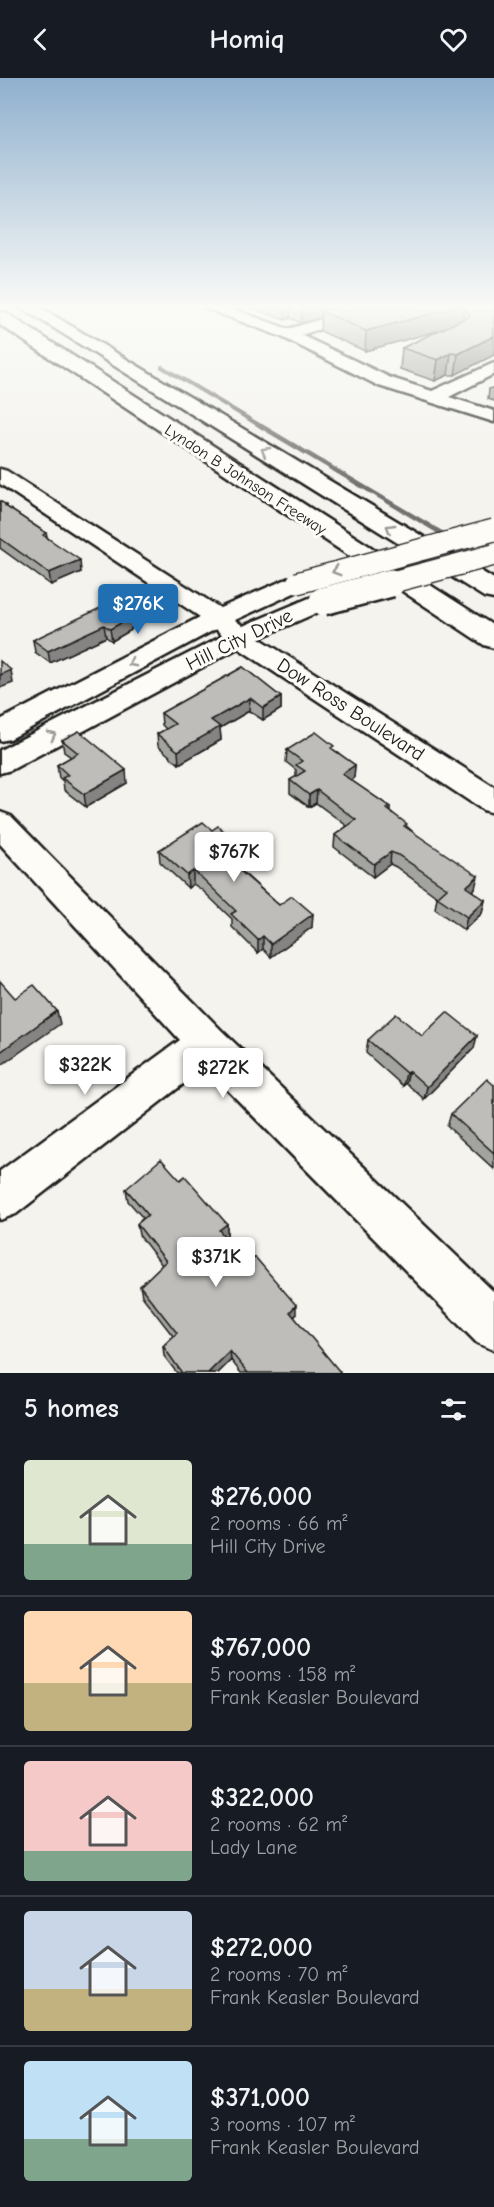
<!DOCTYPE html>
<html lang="en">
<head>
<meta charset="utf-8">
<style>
  :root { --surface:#171b24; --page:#242831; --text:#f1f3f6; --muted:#9ea1a6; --line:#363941; --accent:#1f6fb2 }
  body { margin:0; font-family:"Comic Neue",sans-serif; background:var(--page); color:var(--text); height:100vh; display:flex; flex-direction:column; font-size:22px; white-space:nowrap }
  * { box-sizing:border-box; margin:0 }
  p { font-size:20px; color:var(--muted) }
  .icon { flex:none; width:33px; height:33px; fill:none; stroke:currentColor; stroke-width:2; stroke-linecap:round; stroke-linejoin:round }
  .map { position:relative; height:1295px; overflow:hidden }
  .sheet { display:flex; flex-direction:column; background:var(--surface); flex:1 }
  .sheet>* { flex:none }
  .price { position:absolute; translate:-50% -51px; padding:0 14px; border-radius:6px; background:#fff; color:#222; font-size:20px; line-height:39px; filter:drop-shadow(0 2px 3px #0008) }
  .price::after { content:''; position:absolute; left:50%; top:36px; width:18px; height:14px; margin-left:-9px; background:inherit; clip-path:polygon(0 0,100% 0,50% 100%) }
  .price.active { background:var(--accent); color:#fff }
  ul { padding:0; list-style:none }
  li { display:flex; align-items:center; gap:18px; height:150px; padding:0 24px }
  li+li { border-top:2px solid var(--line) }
  li span { display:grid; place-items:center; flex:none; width:168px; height:120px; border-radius:6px; color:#555 }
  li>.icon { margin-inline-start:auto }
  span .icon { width:72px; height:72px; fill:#fffc; stroke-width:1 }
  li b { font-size:26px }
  h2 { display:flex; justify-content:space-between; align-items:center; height:72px; padding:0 24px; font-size:26px }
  header { display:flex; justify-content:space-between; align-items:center; height:78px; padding:0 24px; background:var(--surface); font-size:27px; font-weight:700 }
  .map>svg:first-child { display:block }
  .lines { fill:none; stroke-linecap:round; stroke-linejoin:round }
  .stream-far1 { stroke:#72716f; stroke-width:4 }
  .stream { stroke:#72716f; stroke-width:4.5 }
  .minor-casing { stroke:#1c1c1c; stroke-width:5 }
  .highway-casing { stroke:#1c1c1c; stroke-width:5 }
  .minor { fill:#fdfcf7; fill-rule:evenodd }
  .highway { fill:#fdfcf7; fill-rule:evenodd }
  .minor-bridge-far1-casing { stroke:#1c1c1c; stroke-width:24; stroke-linecap:butt }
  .minor-bridge-casing { stroke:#1c1c1c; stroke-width:32; stroke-linecap:butt }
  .minor-bridge-far1 { stroke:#fdfcf7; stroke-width:21 }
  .minor-bridge { stroke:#fdfcf7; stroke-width:27 }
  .wall { fill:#a3a3a0; stroke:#1c1c1c; stroke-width:1.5 }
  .shaded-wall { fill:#858482; stroke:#1c1c1c; stroke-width:1.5 }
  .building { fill:#bebdba; stroke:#1c1c1c; stroke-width:1.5 }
  .oneway { stroke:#989794 }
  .labels { text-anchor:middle; stroke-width:6; stroke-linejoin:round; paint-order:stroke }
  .far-street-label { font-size:16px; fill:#1c1c1c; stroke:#fdfcf7 }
  .street-label { font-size:20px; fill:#1c1c1c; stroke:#fdfcf7 }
</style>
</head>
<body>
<header><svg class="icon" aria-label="back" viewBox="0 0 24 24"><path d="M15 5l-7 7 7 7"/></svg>Homiq<svg class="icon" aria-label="heart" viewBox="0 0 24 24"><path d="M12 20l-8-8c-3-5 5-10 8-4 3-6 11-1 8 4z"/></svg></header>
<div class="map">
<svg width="494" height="1295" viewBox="0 0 494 1295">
  <rect width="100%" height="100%" fill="#f4f3ee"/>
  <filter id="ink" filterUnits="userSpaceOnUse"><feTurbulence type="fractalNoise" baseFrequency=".0167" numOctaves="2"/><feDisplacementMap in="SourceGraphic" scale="12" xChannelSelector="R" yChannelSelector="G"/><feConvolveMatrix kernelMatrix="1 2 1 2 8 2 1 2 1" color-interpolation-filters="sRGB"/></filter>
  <g filter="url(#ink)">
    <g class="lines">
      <!-- stream-far1 -->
      <path class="stream-far1" d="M162,289L264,350"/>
      <!-- stream -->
      <path class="stream" d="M261,348L448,459"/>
      <!-- minor casing -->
      <g class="minor-casing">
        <path id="minor" d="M203,227H222L288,251L368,227H389L387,230L301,257L391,300L432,313L494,285V296L449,319L494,333V344L379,308L282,259L205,230Z
          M0,391L7,393L220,530L289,500L297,498L305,500L309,505L305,510L235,542L243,548L314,518L323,516L332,518L335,523L332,528L259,560L494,709V735L483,732L238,570L11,692L0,695V672L223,558L216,551L10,661L0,663V642L200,539L0,406Z
          M0,734L11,738L221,952L494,1214V1272L477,1265L205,989L16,1136L0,1142V1093L180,962L0,766Z"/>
      </g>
      <!-- highway casing -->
      <g class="highway-casing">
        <path id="highway" d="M17,227H36L494,501V521L484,519Z
          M0,234L6,235L494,548V570L484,567L0,247Z"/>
      </g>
      <!-- minor -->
      <use href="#minor" class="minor"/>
      <!-- highway -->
      <use href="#highway" class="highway"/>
      <!-- minor-bridge-far1 casing -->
      <g class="minor-bridge-far1-casing">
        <path id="minor-bridge-far1" d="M297,505L494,452
          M385,506L494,477"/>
      </g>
      <!-- minor-bridge casing -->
      <g class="minor-bridge-casing">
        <path id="minor-bridge" d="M323,523L391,505"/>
      </g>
      <!-- minor-bridge-far1 -->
      <use href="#minor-bridge-far1" class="minor-bridge-far1"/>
      <!-- minor-bridge -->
      <use href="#minor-bridge" class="minor-bridge"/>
    </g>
    <!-- wall -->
    <path class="wall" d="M244,227H494L455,297H448L435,303L400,291L402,270L440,252L365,273L320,253L321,239L301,245L290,240L285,242Z
      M494,309V323L488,321L489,311Z
      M0,423L6,427L7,429L46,455L47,459L81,494L51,507L0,470Z
      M155,525L156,537L131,550V552L112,563L106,559L50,585L35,574L33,562Z
      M243,589L281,619V631L263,642L249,633L220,650L221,662L179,686L158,668L157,656L166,651L162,647L161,635Z
      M62,662L127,705L86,729L64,712L63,703L59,700L57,687L71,679L64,674Z
      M287,672H334L355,687L354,700L351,702L390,729V733L475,810L472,813L485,822L482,835L464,852L435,831L437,819L396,789L390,786L373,799L334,769L335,757L347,748L316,725L309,729L290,715V702L296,699V692L286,684Z
      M212,752L241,768V780L238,782V788L237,789L279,827L312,849L271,879L263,871L258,875L232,849V841L202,812L193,806L188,810L160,784L159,772Z
      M422,958L474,970L424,1021L406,1005L403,1008L366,975L368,962Z
      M494,1007V1091L447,1048L451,1036Z
      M180,1102L227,1146V1157L225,1159L296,1237L294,1239L340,1295H241L231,1282L218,1295H177L164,1278L163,1268L173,1258L142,1218L140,1208L162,1187L139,1157L137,1146L143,1140L128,1123L126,1111Z"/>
    <!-- shaded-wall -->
    <path class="shaded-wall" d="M285,227H291L290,240L285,242Z
      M302,227H361L321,233V239L301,245Z
      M465,227L462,246L365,273L366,253Z
      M494,258V277L455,297L458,276Z
      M451,275L448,297L435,303L438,282Z
      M80,482L81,494L51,507L49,495Z
      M155,525L156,537L131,550V552L112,563L110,551L128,539Z
      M104,547L106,559L50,585L48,573Z
      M11,592L13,605L0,610V597Z
      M281,619V631L263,642V630Z
      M250,620L249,633L220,650L221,662L179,686L178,673L211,642Z
      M355,687L354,700L341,709L342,696Z
      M126,692L127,705L86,729L84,716Z
      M317,712L316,725L309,729V717Z
      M241,768V780L238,782V788L229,794L228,782L234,772Z
      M391,774L390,786L373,799L374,786Z
      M193,793V806L188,810L187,797Z
      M478,798L475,810L463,821L466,809Z
      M485,822L482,835L464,852L467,839Z
      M313,836L312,849L271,879V866Z
      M263,858V871L258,875V862Z
      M57,933L60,946L0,988V974Z
      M477,958L474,970L424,1021L427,1009Z
      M409,993L406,1005L403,1008L406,995Z
      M227,1146V1157L220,1163L219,1152Z
      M296,1227V1237L289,1244L290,1234Z
      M230,1273L231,1282L218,1295H208Z"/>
    <!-- building -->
    <path class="building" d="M344,227H464L366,253L321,233Z
      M465,227H494V258L458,276L451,275L438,282L402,270L470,238Z
      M0,423L6,427L5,428L46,455L43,457L80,482L49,495L0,460Z
      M136,513L155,525L128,539L130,540L110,551L104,547L48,573L33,562Z
      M0,583L11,592L0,597Z
      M243,589L281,619L263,630L250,620L211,642L220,649L178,673L157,656L175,646L161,635Z
      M79,653L126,692L84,716L62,700L68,697L57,687L78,675L62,662Z
      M316,654L334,668L331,670L355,687L342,696L390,729L387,731L407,746L404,748L478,798L466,809L485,822L467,839L437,819L447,810L398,777L391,774L374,786L335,757L356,742L317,712L309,717L290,702L305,693L296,687L302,683L287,672Z
      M203,744L212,752L218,748L241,768L234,772L238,775L228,782L279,827L292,818L313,836L271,866L263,858L258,862L231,836L236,833L201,799L193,793L187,797L159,772Z
      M0,903L15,920L34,907L57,933L0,974Z
      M447,934L477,958L427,1009L409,993L406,995L368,962L396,936L422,958Z
      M487,1001L494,1007V1075L451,1036Z
      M161,1081L180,1102L185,1098L227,1146L219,1152L249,1186L255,1179L296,1227L290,1234L340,1294L339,1295H248L230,1273L208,1295H182L163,1268L177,1255L140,1208L166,1183L137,1146L148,1137L126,1111Z"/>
    <!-- one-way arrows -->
    <defs><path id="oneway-chevron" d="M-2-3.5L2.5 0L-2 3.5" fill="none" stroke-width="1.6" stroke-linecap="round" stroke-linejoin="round" transform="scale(1.5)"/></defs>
    <g class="oneway">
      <use href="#oneway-chevron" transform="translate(265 373) rotate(-149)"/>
      <use href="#oneway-chevron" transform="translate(390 450) rotate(-149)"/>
      <use href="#oneway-chevron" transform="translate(336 493) rotate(164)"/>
      <use href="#oneway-chevron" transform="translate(132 585) rotate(153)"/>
      <use href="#oneway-chevron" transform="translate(52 657) rotate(-28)"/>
    </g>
  </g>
  <!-- sky -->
  <linearGradient id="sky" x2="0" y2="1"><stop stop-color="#8fb0ce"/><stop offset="0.56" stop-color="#fafaf7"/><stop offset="1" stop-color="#fafaf7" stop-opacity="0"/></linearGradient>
  <rect width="494" height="408" fill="url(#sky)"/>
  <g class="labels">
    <!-- far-street labels -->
    <g class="far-street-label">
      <text transform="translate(246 401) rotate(33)" y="6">Lyndon B Johnson Freeway</text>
    </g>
    <!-- street labels -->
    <g class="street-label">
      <text transform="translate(239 561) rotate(-26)" y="7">Hill City Drive</text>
      <text transform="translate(351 631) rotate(33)" y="7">Dow Ross Boulevard</text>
    </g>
  </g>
</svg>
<b class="price active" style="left:138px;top:557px">$276K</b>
<b class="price" style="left:234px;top:805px">$767K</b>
<b class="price" style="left:85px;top:1018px">$322K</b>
<b class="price" style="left:223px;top:1021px">$272K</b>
<b class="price" style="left:216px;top:1210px">$371K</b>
</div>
<section class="sheet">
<h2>5 homes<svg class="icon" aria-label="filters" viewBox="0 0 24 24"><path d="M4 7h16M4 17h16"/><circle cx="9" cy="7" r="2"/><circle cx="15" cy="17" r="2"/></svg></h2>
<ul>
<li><span style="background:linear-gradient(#dfe7d0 70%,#7fa58c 0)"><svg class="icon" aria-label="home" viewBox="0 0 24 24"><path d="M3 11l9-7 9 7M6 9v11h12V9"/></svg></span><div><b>$276,000</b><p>2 rooms · 66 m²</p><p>Hill City Drive</p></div></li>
<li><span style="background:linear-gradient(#ffd9b3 60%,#c2b280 0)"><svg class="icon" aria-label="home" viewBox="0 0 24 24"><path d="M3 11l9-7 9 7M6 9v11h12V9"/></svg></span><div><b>$767,000</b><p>5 rooms · 158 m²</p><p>Frank Keasler Boulevard</p></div></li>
<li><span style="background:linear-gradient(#f6c9c9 75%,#7fa58c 0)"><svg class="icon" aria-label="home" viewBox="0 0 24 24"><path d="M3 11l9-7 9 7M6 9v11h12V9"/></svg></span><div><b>$322,000</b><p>2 rooms · 62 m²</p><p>Lady Lane</p></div></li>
<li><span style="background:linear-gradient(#c9d6e8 65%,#c2b280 0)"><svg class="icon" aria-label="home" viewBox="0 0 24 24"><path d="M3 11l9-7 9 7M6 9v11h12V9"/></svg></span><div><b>$272,000</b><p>2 rooms · 70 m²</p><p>Frank Keasler Boulevard</p></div></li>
<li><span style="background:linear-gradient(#bfe0f5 65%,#7fa58c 0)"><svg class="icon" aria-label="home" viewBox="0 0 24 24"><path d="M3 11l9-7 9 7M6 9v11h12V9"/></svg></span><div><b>$371,000</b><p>3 rooms · 107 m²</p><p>Frank Keasler Boulevard</p></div></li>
</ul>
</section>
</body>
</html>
